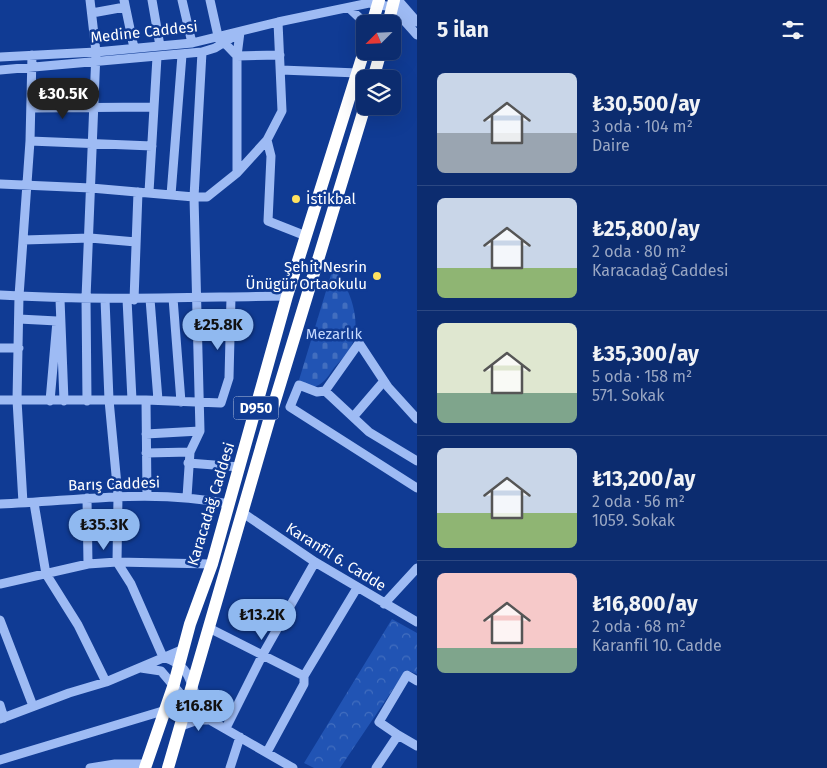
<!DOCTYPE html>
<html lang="tr">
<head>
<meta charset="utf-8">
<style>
  :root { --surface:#0c2c6f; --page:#1a3877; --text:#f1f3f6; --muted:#9aa7c3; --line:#2c4882; --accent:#90b9f0 }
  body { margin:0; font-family:"Fira Sans",sans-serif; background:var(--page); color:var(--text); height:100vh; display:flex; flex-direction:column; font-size:19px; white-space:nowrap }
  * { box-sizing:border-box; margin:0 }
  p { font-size:16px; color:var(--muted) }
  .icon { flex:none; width:28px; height:28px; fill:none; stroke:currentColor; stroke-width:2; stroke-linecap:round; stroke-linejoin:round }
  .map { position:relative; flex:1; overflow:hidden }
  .sheet { display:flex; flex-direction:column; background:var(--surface); width:410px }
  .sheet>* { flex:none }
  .needle { width:32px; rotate:246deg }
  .buttons { position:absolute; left:356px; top:15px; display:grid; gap:10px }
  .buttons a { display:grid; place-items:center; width:45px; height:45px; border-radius:8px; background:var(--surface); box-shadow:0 5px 20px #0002,0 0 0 1px var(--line); font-size:25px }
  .price { position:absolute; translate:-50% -42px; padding:0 11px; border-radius:18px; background:var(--accent); color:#111; font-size:16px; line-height:32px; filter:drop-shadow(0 1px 2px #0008) }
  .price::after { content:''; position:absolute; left:50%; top:30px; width:15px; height:11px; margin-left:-8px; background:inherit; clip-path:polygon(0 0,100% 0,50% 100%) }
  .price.selected { background:#222; color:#fff }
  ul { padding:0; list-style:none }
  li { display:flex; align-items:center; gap:15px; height:125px; padding:0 20px }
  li+li { border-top:1px solid var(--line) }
  li span { display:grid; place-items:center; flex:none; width:140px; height:100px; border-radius:8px; color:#555 }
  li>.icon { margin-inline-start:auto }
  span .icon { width:60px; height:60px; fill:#fffc; stroke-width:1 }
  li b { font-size:21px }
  h2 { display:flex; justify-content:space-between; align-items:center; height:60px; padding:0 20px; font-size:21px }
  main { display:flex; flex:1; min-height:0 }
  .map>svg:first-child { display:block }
  .forest { fill:url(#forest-crowns) }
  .cemetery { fill:url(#cemetery-stones) }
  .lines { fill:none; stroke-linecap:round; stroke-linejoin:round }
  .minor { stroke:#9ebbf4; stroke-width:9 }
  .highway { stroke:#fff; stroke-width:12 }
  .poi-dot { fill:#ffe260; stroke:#103b94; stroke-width:2 }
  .labels { text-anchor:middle; stroke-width:5; stroke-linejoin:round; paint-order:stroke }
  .shield { fill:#103b94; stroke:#b7c4df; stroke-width:1 }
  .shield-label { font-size:14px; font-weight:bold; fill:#fff }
  .street-label { font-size:15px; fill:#fff; stroke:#103b94 }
  .poi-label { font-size:15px; fill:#fff; stroke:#103b94; text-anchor:start }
  .park-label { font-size:15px; fill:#c5d9fe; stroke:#103b94 }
</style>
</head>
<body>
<main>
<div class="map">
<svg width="417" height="768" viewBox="0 0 417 768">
  <defs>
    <pattern id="forest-crowns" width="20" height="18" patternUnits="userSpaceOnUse" patternTransform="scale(1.25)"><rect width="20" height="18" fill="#2154b4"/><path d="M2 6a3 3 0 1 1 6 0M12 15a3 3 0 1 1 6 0" fill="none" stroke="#426ebf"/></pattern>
    <pattern id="cemetery-stones" width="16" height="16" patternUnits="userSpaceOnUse" patternTransform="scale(1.25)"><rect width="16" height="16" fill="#2154b4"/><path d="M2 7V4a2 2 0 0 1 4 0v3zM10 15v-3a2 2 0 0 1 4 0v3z" fill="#426ebf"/></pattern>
  </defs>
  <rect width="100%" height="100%" fill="#103b94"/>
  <!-- forest -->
  <path class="forest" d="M392,619L417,633V674L406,670L340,768H314L304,763Z"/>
  <!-- cemetery -->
  <path class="cemetery" d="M333,268C350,286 363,323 351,347C347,355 339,362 334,368C327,378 323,385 311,388L299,380Z"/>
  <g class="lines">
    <!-- minor -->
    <path class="minor" d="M124,0L134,48
      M152,0L160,46
      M182,0L192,43
      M210,0L218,36L237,56L280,55
      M398,0L417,22
      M349,8L366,24
      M92,13L125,7
      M240,32L237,56V173L267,140L282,111L278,22
      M0,57L96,52L192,43L278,22L369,3L392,7L417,35
      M0,70L202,52L215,48L236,35
      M281,70L358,73
      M31,108L154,107
      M267,140L271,156L268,221L306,236
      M30,141L152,146
      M0,184L91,188L194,197L202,52
      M149,192L157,57
      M171,195L182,55
      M24,240L90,238L136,242
      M0,295C96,301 191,297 287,296
      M173,298L181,402
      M60,299L64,401
      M127,299L132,400
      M150,299L158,400
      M134,300L138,192
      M19,319L57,321L50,401
      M0,348H19
      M325,391L369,432L417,461
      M0,400H109L105,299
      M146,400L147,496
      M87,401L86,298L96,52L90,0
      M354,416L384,381
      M417,419L388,387L359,343L325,391L317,392L299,385L290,407L417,488
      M146,434L200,431
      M146,453L190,452
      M188,463L240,467
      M187,497L190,452L200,431L194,197H207L237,173
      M87,498L88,564
      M23,503L17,400L19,296L30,141L32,55
      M34,503L46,574L78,625L106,682
      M0,504C78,501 151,488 229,504
      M243,513L315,562L417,622
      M0,584L88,564L117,562L212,564
      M384,604L417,568
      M0,620L33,706
      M209,628L304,676
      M141,668L161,671L196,712L293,768
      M0,705L4,718
      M0,719L69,693L106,682L184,649
      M212,720C207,714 201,708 198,700C188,678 190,666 163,657L131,584L117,562L118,496L109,400H146L221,403L229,378L231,297
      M181,726L198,720H212
      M226,728L263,654L315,562
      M398,735L417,746
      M267,752L304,684V676L357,588
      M0,760L166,710
      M90,768L115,764H147
      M230,768L240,737
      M376,768L398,735L379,722L407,675L417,681"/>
    <!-- highway -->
    <path class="highway" d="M372,24L379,0
      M388,24L394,0
      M373,79L381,51
      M145,768L174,684L190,624L212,564L287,296L365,48
      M168,768L270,417L365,106"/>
  </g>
  <!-- markers -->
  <g class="poi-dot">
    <circle cx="296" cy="199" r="5"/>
    <circle cx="377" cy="276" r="5"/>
  </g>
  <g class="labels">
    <!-- shield labels -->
    <rect class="shield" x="233.5" y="396.5" width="45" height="23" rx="4"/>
    <g class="shield-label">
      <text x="256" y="413">D950</text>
    </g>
    <!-- street labels -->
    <g class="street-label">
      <text transform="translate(144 32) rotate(-6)" y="5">Medine Caddesi</text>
      <text transform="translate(114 484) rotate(-2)" y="5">Barış Caddesi</text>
      <text transform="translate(211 504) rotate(-73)" y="5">Karacadağ Caddesi</text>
      <text transform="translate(336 557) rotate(32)" y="5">Karanfil 6. Cadde</text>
    </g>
    <!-- poi labels -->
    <g class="poi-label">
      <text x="306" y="204">İstikbal</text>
      <text x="367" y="272" text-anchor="end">Şehit Nesrin<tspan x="367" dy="17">Ünügür Ortaokulu</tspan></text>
    </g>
    <!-- park labels -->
    <g class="park-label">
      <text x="334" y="339">Mezarlık</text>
    </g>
  </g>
</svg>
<div class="buttons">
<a><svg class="needle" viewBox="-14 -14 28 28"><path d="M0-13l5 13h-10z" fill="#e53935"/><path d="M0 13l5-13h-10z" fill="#9aa7c3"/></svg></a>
<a><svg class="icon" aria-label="layers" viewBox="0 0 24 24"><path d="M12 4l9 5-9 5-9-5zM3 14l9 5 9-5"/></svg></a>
</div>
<b class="price selected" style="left:63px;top:120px">₺30.5K</b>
<b class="price" style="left:218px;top:351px">₺25.8K</b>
<b class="price" style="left:104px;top:551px">₺35.3K</b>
<b class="price" style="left:262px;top:641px">₺13.2K</b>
<b class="price" style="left:199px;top:732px">₺16.8K</b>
</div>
<section class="sheet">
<h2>5 ilan<svg class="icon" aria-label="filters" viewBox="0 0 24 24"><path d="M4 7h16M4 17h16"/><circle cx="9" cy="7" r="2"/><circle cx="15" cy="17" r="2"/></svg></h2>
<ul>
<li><span style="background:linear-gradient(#c9d6e8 60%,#9aa5b1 0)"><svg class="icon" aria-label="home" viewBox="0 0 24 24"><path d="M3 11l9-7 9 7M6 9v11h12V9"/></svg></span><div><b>₺30,500/ay</b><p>3 oda · 104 m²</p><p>Daire</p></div></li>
<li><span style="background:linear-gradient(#c9d6e8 70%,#8fb573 0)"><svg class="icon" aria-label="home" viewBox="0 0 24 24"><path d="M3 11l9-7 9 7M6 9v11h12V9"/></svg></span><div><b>₺25,800/ay</b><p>2 oda · 80 m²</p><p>Karacadağ Caddesi</p></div></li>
<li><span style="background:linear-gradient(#dfe7d0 70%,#7fa58c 0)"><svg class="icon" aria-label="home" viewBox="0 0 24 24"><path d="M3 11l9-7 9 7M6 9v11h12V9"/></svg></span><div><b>₺35,300/ay</b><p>5 oda · 158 m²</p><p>571. Sokak</p></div></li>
<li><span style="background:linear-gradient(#c9d6e8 65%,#8fb573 0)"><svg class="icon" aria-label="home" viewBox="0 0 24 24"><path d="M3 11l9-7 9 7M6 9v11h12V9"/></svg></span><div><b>₺13,200/ay</b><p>2 oda · 56 m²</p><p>1059. Sokak</p></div></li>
<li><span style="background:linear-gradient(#f6c9c9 75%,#7fa58c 0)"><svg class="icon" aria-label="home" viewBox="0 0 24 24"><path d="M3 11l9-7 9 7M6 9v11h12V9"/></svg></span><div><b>₺16,800/ay</b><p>2 oda · 68 m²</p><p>Karanfil 10. Cadde</p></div></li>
</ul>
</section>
</main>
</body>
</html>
